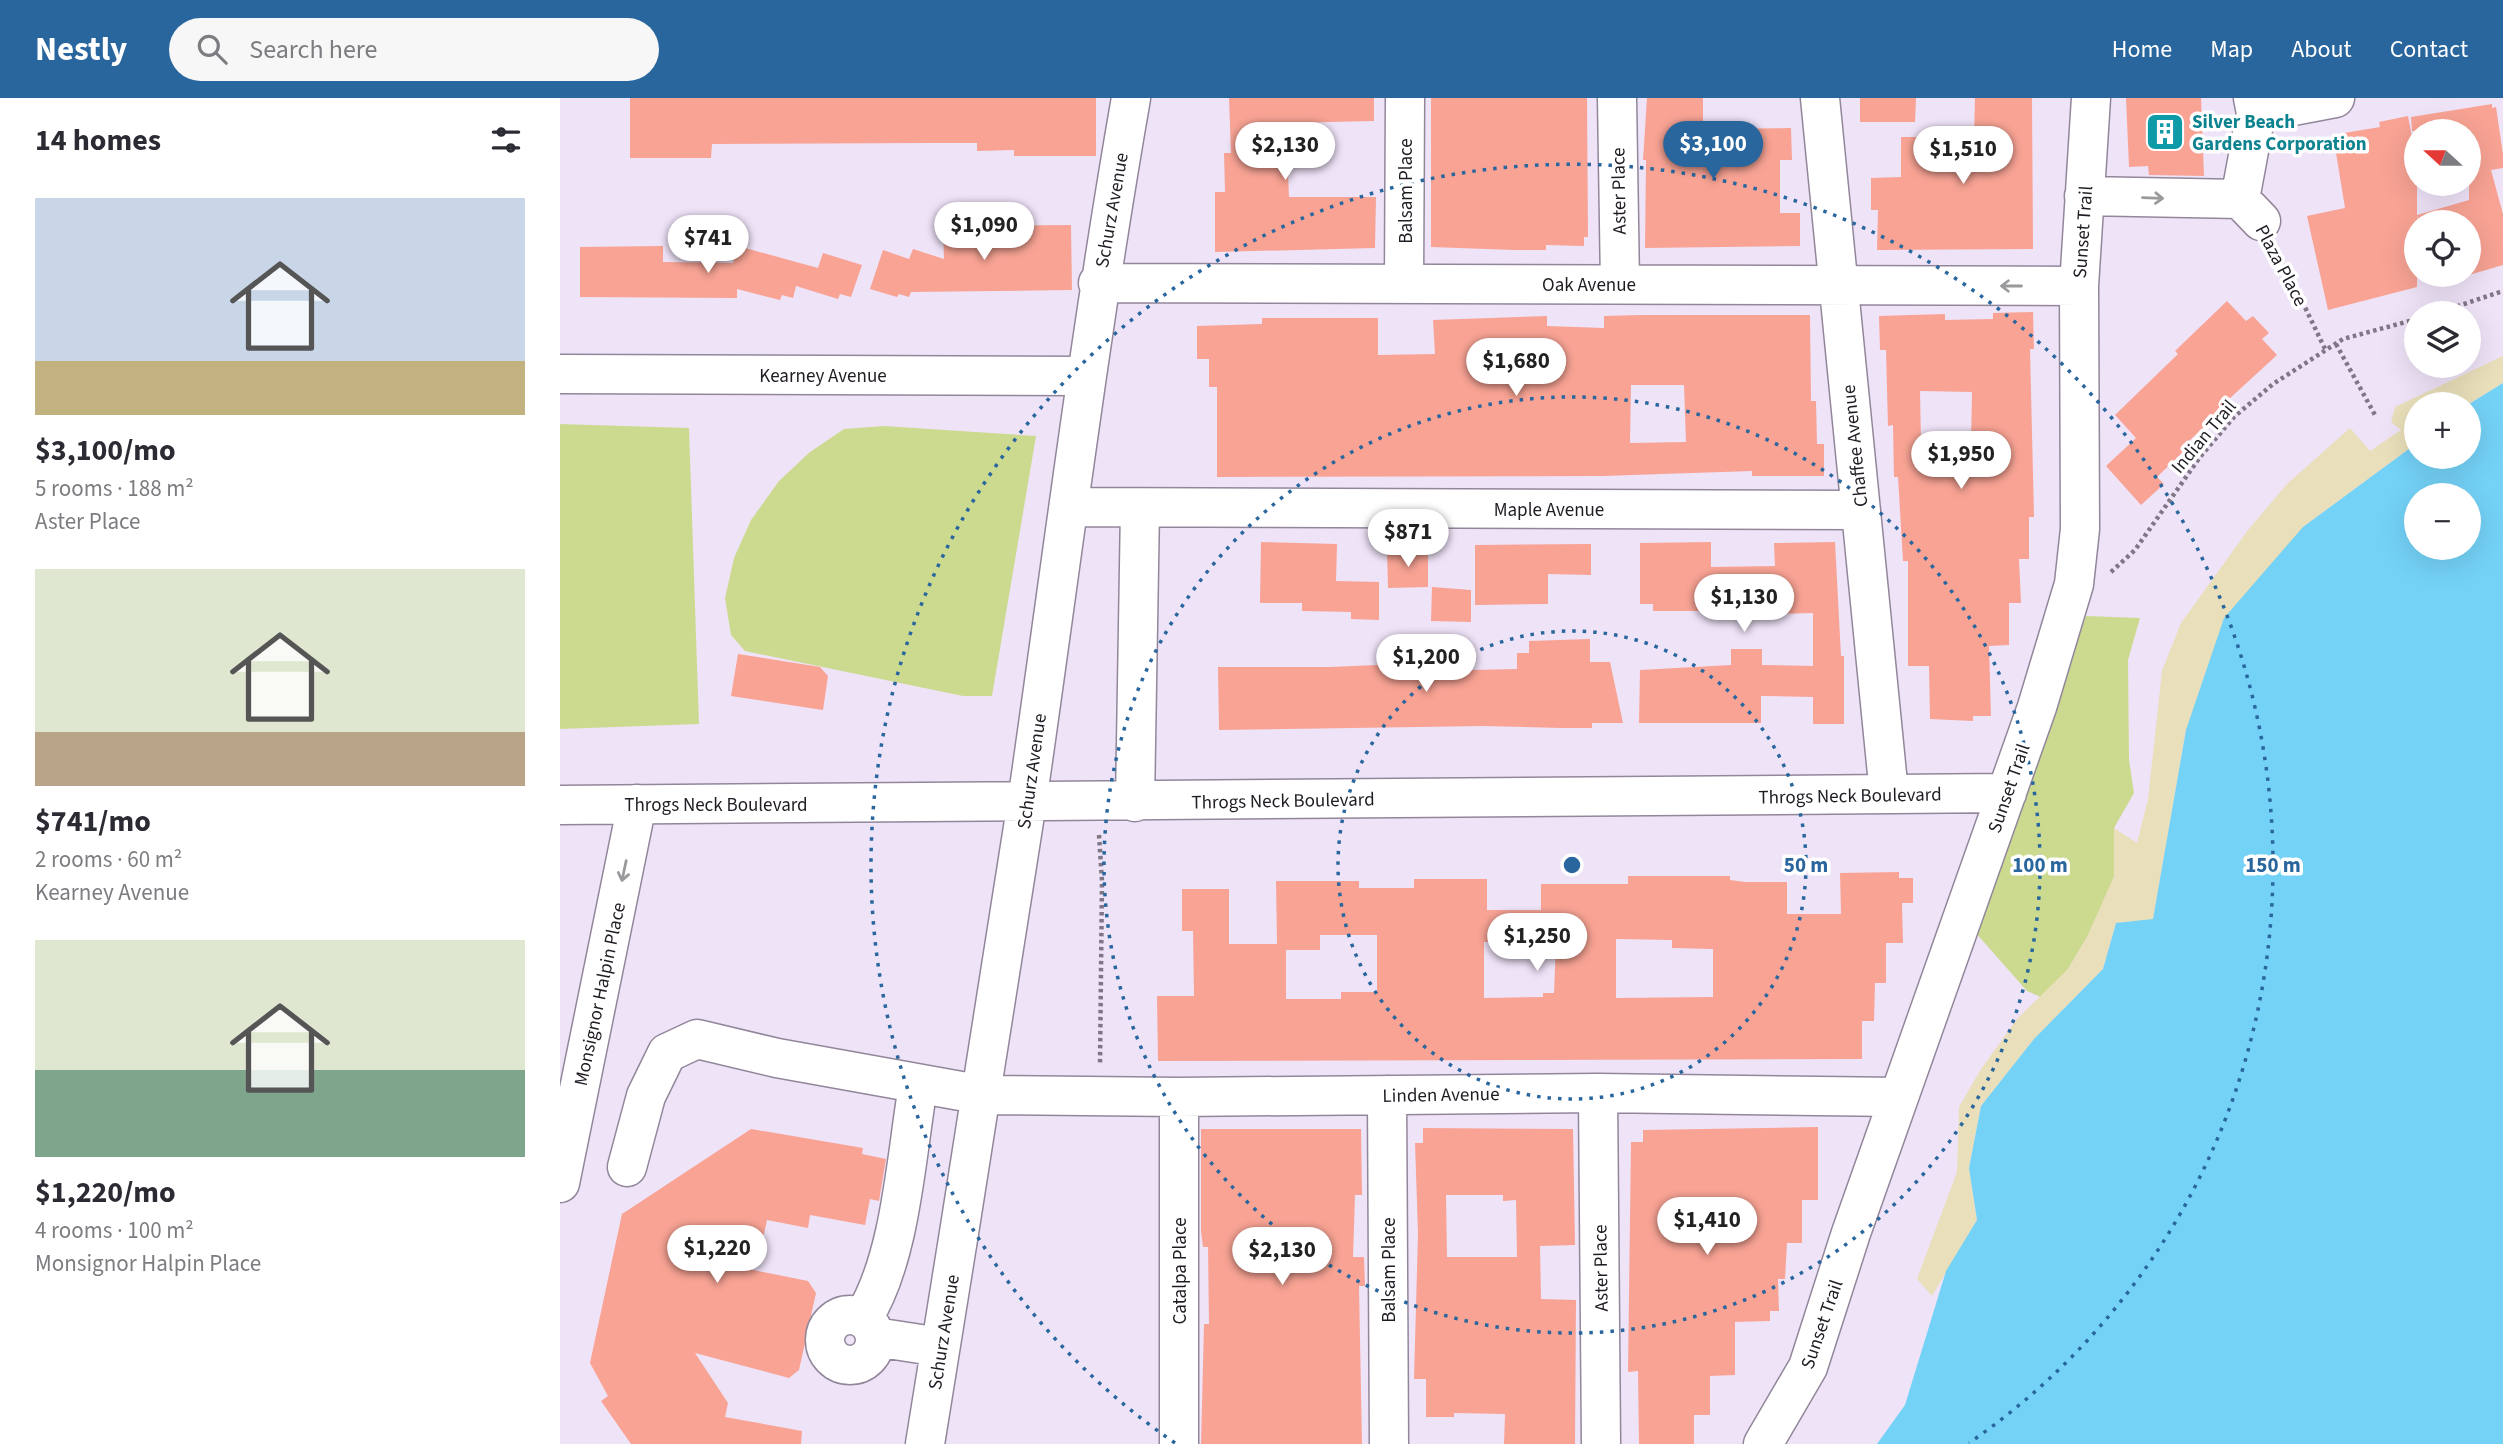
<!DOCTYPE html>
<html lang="en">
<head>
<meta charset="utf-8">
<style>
  :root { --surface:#fff; --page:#f7f7f7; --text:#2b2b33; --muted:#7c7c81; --accent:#29669d }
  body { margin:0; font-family:"Source Sans 3",sans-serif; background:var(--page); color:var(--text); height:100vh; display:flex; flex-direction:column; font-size:26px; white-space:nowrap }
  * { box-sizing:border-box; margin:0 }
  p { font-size:23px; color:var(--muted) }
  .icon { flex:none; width:38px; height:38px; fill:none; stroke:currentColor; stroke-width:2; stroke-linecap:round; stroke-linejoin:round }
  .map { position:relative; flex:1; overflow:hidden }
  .side { display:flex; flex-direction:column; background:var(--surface); width:560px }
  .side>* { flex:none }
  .needle { width:46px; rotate:291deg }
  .fabs { position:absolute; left:1844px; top:21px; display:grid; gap:14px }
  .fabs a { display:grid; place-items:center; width:77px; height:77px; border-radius:50%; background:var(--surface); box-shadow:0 7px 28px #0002; font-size:35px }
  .price { position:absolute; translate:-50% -60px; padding:0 16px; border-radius:24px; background:#fff; color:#222; font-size:23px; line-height:46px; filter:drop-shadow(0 2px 4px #0008) }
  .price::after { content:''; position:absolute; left:50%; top:42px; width:21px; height:16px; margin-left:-10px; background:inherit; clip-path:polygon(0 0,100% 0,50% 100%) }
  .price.selected { background:var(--accent); color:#fff }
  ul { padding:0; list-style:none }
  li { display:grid; align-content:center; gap:14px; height:371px; padding:0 35px }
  li span { display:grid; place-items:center; height:217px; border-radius:0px; color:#555 }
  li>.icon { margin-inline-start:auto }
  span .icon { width:126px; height:126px; fill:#fffc; stroke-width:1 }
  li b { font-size:30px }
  h2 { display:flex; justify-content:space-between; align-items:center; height:84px; padding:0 35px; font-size:30px }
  header { display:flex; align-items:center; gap:42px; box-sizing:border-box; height:98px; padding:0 35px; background:var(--accent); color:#fff }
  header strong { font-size:33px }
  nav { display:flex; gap:38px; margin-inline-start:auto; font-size:24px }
  .search { width:490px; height:63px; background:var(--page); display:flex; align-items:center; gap:18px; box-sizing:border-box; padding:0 24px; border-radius:38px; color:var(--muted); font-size:26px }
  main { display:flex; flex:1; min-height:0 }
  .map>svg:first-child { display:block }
  .green { fill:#ccda90 }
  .sand { fill:#e9dfba }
  .water { fill:#74d2f7; fill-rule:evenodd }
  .building { fill:#f8a394; fill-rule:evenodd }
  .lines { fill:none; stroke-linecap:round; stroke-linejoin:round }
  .minor-casing { stroke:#92879a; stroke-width:41 }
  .path { stroke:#7f7785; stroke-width:4.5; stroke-dasharray:3.5 3.5; stroke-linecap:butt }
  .minor { stroke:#fff; stroke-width:38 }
  .oneway { stroke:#9b999c }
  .ring { fill:none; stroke:#29669d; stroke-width:3.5; stroke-dasharray:3.5 7 }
  .labels { text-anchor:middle; stroke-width:7; stroke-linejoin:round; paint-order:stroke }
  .culture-label { font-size:19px; font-weight:bold; fill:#0d838f; stroke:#fff; text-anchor:start }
  .street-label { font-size:19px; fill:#211c24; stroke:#fff }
  .centre { fill:#29669d; stroke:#fff; stroke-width:3.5 }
  .ring-label { font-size:21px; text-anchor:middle; font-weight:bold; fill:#29669d; stroke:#fff; stroke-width:7; stroke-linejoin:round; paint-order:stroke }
</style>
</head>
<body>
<header>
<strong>Nestly</strong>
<div class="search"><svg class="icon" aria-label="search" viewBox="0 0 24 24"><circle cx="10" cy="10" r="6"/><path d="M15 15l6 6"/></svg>Search here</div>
<nav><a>Home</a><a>Map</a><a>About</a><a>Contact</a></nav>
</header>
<main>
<section class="side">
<h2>14 homes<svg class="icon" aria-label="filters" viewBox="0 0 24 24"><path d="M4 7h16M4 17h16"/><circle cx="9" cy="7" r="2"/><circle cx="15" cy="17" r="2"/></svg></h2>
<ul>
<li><span style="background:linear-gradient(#c9d6e8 75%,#c2b280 0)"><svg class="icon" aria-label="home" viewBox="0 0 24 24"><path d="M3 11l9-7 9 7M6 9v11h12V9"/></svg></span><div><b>$3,100/mo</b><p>5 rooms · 188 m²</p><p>Aster Place</p></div></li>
<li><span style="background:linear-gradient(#dfe7d0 75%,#b9a48a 0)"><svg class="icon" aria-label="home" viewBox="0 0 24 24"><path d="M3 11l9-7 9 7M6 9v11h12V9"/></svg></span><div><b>$741/mo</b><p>2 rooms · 60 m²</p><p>Kearney Avenue</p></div></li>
<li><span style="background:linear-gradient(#dfe7d0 60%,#7fa58c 0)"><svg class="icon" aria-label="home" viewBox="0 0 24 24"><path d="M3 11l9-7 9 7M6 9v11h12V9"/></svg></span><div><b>$1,220/mo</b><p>4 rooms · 100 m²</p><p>Monsignor Halpin Place</p></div></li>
</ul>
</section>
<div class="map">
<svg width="1943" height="1346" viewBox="0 0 1943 1346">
  <rect width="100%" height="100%" fill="#efe3f8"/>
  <!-- green -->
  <path class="green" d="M0,326L129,330L139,626L0,631Z
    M324,328L476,338L432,598H403L185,553L171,537L165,500L174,460L191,422L219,383L250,354L284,331Z
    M1526,518L1580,520L1568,562L1569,662L1574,695L1554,730V784L1527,839L1501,883L1481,899L1467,893L1415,834Z"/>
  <!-- sand -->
  <path class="sand" d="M1943,258V285L1909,306H1857V345L1743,429L1626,632L1593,822L1556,825L1543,871L1474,941L1421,1008L1409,1070L1417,1122L1372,1198L1357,1181L1397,1074L1399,1009L1421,971L1457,921L1508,871L1527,839L1554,778V730L1577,745L1588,701L1602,573L1621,525L1688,432L1727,386L1790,330L1810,353L1841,332L1831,324L1835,309Z"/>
  <!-- water -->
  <path class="water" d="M1943,285V1346H1317L1345,1307L1386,1173L1417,1122L1409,1070L1421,1008L1474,941L1543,871L1556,825L1593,821L1626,632L1664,520L1743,429L1857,345V359H1909V306ZM1857,397H1909V450H1857Z"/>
  <!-- building -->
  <path class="building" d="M70,0H536V58H454V52L417,53V45H367L152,46L151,60H70Z
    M669,0H814V23L726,25L729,99H816L815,150L655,154V94H665L664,55H671Z
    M871,0H1027L1028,139H1024V148L986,147V152H954L871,149Z
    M1087,0H1143V31L1231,30L1232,62H1220V115H1240V148L1085,150L1086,62H1083Z
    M1300,0H1356L1355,24H1300Z
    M1415,0H1472L1473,151L1317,152L1318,112H1311V80L1341,79V39H1414Z
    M1566,0H1641L1644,78L1589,77L1588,68L1569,69Z
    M1932,6V10L1936,9L1943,56V70L1931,72L1943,116V167L1909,177V124H1858L1857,117L1909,102V33H1852L1851,19Z
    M1848,18L1857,66V189L1768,212L1747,118L1785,110L1776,55L1782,53L1778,36L1820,29L1819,24Z
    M511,127L512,192L351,194L349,199L339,196L337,199L310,191L323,152L349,161L353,151L384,161L383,128Z
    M103,148V164L173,165L178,148L258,170L263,155L302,167L291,199L280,196L278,201L236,188L233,200L222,197L220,202L177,191V200L20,199V149Z
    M1667,203L1686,223L1693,218L1709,235L1702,241L1717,257L1655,314L1657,316L1626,346L1628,349L1597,379L1604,386L1581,407L1546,368L1576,340L1555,317L1618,256L1615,253Z
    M1473,214L1474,251H1470L1474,419H1469V461H1459L1461,505H1449V547L1429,548L1431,618H1413V623L1370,621L1369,568H1348V463H1343L1338,379H1334L1333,327L1328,328L1326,252H1320L1319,218L1385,216V222L1433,221V215ZM1360,293L1412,294L1411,344L1361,345Z
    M1082,217H1250L1251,303H1256L1257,346H1264V378H1192V373L1042,378L657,379V289H649V261H637V228L702,226V220H818V257L875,256L873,222L987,218V228L1044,230V218ZM1071,287H1124L1126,344L1070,345Z
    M701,444L777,446L776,483L819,484V522L791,521V514L742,513V505H700Z
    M1151,444V469L1215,468L1214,445L1275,444L1281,558H1284V626H1253V599L1201,598V625H1079L1080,572L1171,567V551H1202V567L1253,568V515L1216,516L1215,496L1151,497L1149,513H1093V506H1080V445Z
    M1031,446V477L988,476V506L915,507V447Z
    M827,452H868V489L828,490Z
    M872,489L911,492V524L871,523Z
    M1030,541V564H1050L1063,625H1032V630H1002L923,628L659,632L658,569H770L910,563V572L957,571V555H969V543Z
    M178,556L260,569L268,578L263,612L171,598Z
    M1339,774V780H1353V805H1342L1343,845H1326V885H1315L1314,923H1302V961L598,963L597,898H634L633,833H622V791H669V846H717L716,783H799V790H854V781H927V812H981V786H1068V778H1170V782L1185,784H1227V816H1281L1280,775ZM760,837H817V894H781V901H726V852H760ZM1056,841L1112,842V850L1153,851V899L1056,900ZM924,844H996L994,895H983V899L924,900Z
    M1258,1029V1102H1242V1145H1227L1225,1181H1218L1219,1213H1210V1223L1175,1224V1277L1150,1278V1317H1134V1346H1079L1078,1273L1068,1274L1071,1044H1083V1032Z
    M863,1030L1013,1031L1015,1147L980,1148L981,1201L1016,1202L1015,1346H944L945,1316L894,1315V1319H866V1281H854L858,1135L855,1045H863ZM886,1097H943V1103L956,1102L957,1159H887Z
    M191,1031L303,1050L302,1056L326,1061L319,1103L310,1101L305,1127L250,1117L248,1130L207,1122L204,1136L158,1165L248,1183L256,1195L239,1272L229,1280L135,1255L168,1305L165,1319L242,1333L241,1346H71L41,1303L48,1298L30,1265L62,1116Z
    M641,1031H801L802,1097H795L793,1159H804L805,1188H799L802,1346H641L644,1226H649L648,1149H643L641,1133Z"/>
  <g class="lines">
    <!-- minor casing -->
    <g class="minor-casing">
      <path id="minor" d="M1057,0L1060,186
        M1260,0L1329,696
        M1693,0L1696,15L1680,101L1701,123
        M1696,15L1775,0
        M1524,98L1680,101
        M538,185L1519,188
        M844,186L845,0
        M0,276L526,278
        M509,409L1301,412
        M575,704L580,410
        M0,707L1447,695
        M1038,995L1041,1346
        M827,997L829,1346
        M619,999V1346
        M67,1069L86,998L107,955L137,941L217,960L423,997L619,999L1038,995L1339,999
        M0,1085L77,706
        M265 1242a25 25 0 1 1 50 0a25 25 0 1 1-50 0Z
        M303,1220C341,1160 346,1059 358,988
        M315,1239L380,1249
        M365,1346C399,1132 435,918 467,704C501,469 530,234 571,0
        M1203,1346L1248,1269L1291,1135L1477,609L1514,486L1520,431L1519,188L1531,0"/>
    </g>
    <!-- path -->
    <path class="path" d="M1718,153L1766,253
      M1877,215L1943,193
      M1776,246L1815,317
      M1551,474L1575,452L1640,359L1674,319L1713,286L1783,241L1857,221
      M539,737L542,783L540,966"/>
    <!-- minor -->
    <use href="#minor" class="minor"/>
  </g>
  <!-- one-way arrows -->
  <defs><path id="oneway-shaft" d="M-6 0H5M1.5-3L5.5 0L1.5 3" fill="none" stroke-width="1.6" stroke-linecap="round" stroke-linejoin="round" transform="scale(1.75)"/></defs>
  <g class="oneway">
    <use href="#oneway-shaft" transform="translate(1593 100) rotate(2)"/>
    <use href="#oneway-shaft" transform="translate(1451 188) rotate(-180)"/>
    <use href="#oneway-shaft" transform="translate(64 773) rotate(102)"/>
  </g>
  <!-- distance rings -->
  <g class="ring">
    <circle cx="1012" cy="767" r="234"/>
    <circle cx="1012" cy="767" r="468"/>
    <path d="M615 1345A701 701 0 1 1 1409 1345"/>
  </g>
  <!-- icons -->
  <defs>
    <g id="building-square" transform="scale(2.0125)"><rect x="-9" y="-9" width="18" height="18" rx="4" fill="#0f9aa8" stroke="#fff"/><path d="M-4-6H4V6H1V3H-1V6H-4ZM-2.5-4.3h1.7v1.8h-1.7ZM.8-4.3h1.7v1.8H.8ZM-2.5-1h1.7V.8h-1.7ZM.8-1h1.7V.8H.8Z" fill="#fff"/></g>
  </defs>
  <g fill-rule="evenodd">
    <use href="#building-square" x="1605" y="34"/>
  </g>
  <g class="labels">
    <!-- culture labels -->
    <g class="culture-label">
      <text x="1632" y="30">Silver Beach<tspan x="1632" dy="22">Gardens Corporation</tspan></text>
    </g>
    <!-- street labels -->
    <g class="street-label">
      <text transform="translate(845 93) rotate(-90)" y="7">Balsam Place</text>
      <text transform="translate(1058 93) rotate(-91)" y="7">Aster Place</text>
      <text transform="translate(551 112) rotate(-80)" y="7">Schurz Avenue</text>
      <text transform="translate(1522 134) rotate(-86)" y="7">Sunset Trail</text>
      <text transform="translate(1722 167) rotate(62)" y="7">Plaza Place</text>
      <text x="1029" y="193">Oak Avenue</text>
      <text x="263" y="284">Kearney Avenue</text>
      <text transform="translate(1643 338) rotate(-50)" y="7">Indian Trail</text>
      <text transform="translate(1294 348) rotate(-96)" y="7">Chaffee Avenue</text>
      <text x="989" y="418">Maple Avenue</text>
      <text transform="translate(471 673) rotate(-82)" y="7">Schurz Avenue</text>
      <text transform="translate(1448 690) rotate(-71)" y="7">Sunset Trail</text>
      <text transform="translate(1290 697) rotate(-1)" y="7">Throgs Neck Boulevard</text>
      <text transform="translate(723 702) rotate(-1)" y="7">Throgs Neck Boulevard</text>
      <text x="156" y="713">Throgs Neck Boulevard</text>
      <text transform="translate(39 896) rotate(-78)" y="7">Monsignor Halpin Place</text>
      <text transform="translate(881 996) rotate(-1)" y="7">Linden Avenue</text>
      <text transform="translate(1040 1170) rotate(-91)" y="7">Aster Place</text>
      <text transform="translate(828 1172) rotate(-90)" y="7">Balsam Place</text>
      <text transform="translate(619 1173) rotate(-90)" y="7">Catalpa Place</text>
      <text transform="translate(1261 1226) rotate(-71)" y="7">Sunset Trail</text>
      <text transform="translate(383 1234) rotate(-81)" y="7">Schurz Avenue</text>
    </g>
  </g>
  <circle cx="1012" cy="767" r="10" class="centre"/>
  <g class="ring-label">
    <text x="1246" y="774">50 m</text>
    <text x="1480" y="774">100 m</text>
    <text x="1713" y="774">150 m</text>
  </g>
</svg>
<div class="fabs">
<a><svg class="needle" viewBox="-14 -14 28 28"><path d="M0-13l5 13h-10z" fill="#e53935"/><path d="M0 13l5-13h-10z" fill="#7c7c81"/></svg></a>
<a><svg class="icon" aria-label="locate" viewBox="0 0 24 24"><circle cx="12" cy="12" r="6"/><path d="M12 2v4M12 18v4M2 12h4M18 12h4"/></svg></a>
<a><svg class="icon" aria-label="layers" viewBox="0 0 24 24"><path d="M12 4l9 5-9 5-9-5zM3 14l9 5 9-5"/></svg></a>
<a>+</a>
<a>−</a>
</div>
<b class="price selected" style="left:1153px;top:83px">$3,100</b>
<b class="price" style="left:725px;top:84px">$2,130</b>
<b class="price" style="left:1403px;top:88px">$1,510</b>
<b class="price" style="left:424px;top:164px">$1,090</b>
<b class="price" style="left:148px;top:177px">$741</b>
<b class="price" style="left:956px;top:300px">$1,680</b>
<b class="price" style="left:1401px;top:393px">$1,950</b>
<b class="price" style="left:848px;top:471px">$871</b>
<b class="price" style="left:1184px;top:536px">$1,130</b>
<b class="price" style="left:866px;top:596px">$1,200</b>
<b class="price" style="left:977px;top:875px">$1,250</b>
<b class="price" style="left:1147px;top:1159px">$1,410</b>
<b class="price" style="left:157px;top:1187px">$1,220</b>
<b class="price" style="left:722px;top:1189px">$2,130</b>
</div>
</main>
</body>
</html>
